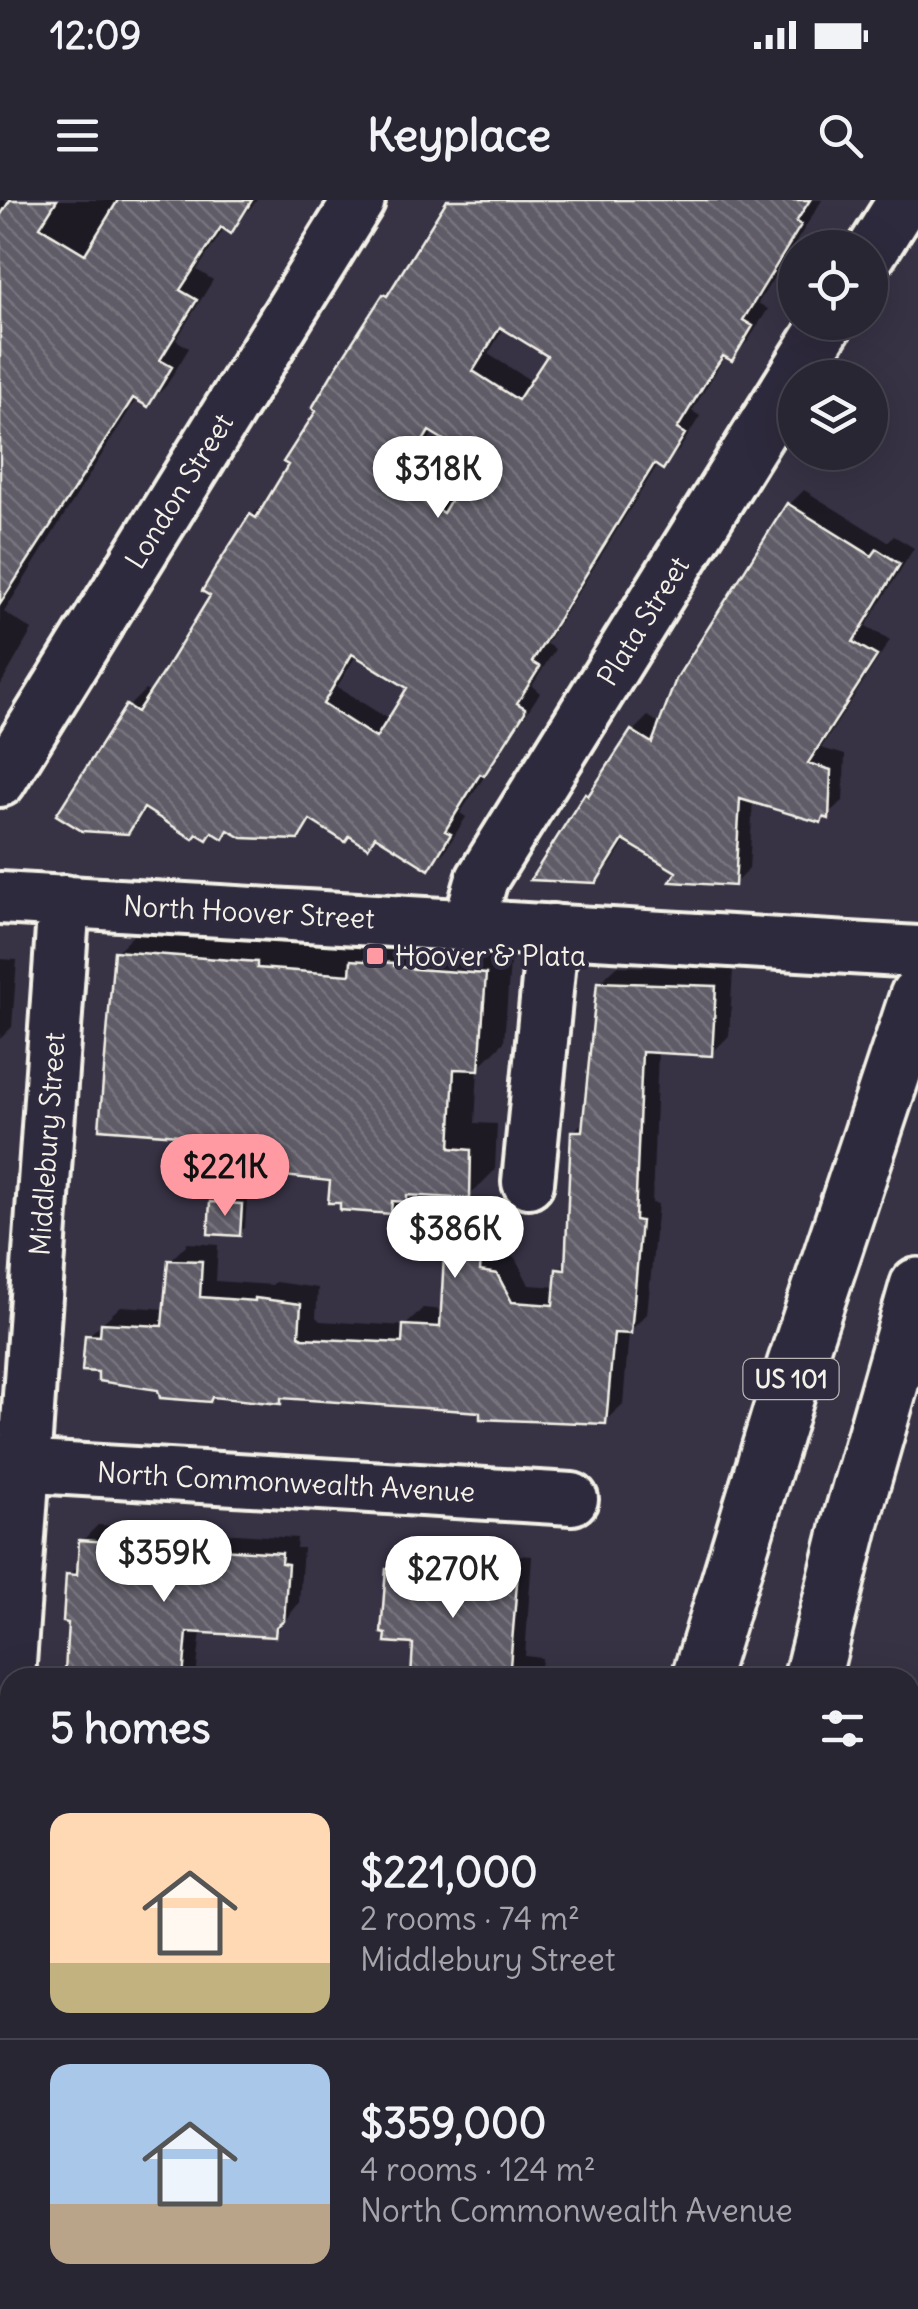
<!DOCTYPE html>
<html lang="en">
<head>
<meta charset="utf-8">
<style>
  :root { --surface:#292633; --page:#312e3b; --text:#f1f3f6; --muted:#a5a5ac; --line:#45434e; --accent:#ff9aa2 }
  body { margin:0; font-family:Delius,sans-serif; background:var(--page); color:var(--text); height:100vh; display:flex; flex-direction:column; font-size:38px; white-space:nowrap }
  * { box-sizing:border-box; margin:0 }
  p { font-size:32px; color:var(--muted) }
  .icon { flex:none; width:55px; height:55px; fill:none; stroke:currentColor; stroke-width:2; stroke-linecap:round; stroke-linejoin:round }
  .map { position:relative; flex:1; overflow:hidden }
  .panel { position:absolute; left:0px; top:1468px; width:920px; height:642px; display:flex; flex-direction:column; background:var(--surface); border-radius:30px 30px 0 0; box-shadow:0 10px 40px #0002,0 0 0 2px var(--line) }
  .panel>* { flex:none }
  .tools { position:absolute; left:778px; top:30px; display:grid; gap:20px }
  .tools a { display:grid; place-items:center; width:110px; height:110px; border-radius:50%; background:var(--surface); box-shadow:0 10px 40px #0002,0 0 0 2px var(--line); font-size:50px }
  .price { position:absolute; translate:-50% -85px; padding:0 22px; border-radius:35px; background:#fff; color:#222; font-size:32px; line-height:65px; filter:drop-shadow(0 2px 5px #0008) }
  .price::after { content:''; position:absolute; left:50%; top:60px; width:30px; height:22px; margin-left:-15px; background:inherit; clip-path:polygon(0 0,100% 0,50% 100%) }
  .price.current { background:var(--accent); color:#111 }
  ul { padding:0; list-style:none }
  li { display:flex; align-items:center; gap:30px; height:250px; padding:0 50px }
  li+li { border-top:2px solid var(--line) }
  li span { display:grid; place-items:center; flex:none; width:280px; height:200px; border-radius:20px; color:#555 }
  li>.icon { margin-inline-start:auto }
  span .icon { width:120px; height:120px; fill:#fffc; stroke-width:1 }
  li b { font-size:42px }
  h2 { display:flex; justify-content:space-between; align-items:center; height:120px; padding:0 50px; font-size:42px }
  .status { display:flex; justify-content:space-between; align-items:center; height:70px; padding:0 50px; background:var(--surface); direction:ltr }
  .status svg { height:28px; fill:currentColor }
  header { display:flex; justify-content:space-between; align-items:center; height:130px; padding:0 50px; background:var(--surface); font-size:45px; font-weight:700 }
  .map>svg:first-child { display:block }
  .shadow { fill:#0007; fill-rule:evenodd }
  .building { fill:url(#building-back-hatch); stroke:#f4f1e8; stroke-width:2.5; fill-rule:evenodd }
  .lines { fill:none; stroke-linecap:round; stroke-linejoin:round }
  .minor-casing { stroke:#f4f1e8; stroke-width:58 }
  .major-casing { stroke:#f4f1e8; stroke-width:62 }
  .highway-casing { stroke:#f4f1e8; stroke-width:62 }
  .minor { stroke:#2f2a3d; stroke-width:50 }
  .major { stroke:#2f2a3d; stroke-width:55 }
  .highway { stroke:#2f2a3d; stroke-width:55 }
  .poi-dot { fill:#ff9aa2; stroke:#2f2a3d; stroke-width:4 }
  .labels { text-anchor:middle; stroke-width:8; stroke-linejoin:round; paint-order:stroke }
  .shield { fill:#2f2a3d; stroke:#b9b5b5; stroke-width:2.5 }
  .shield-label { font-size:25px; font-weight:bold; fill:#f4f1e8 }
  .street-label { font-size:28px; fill:#f4f1e8; stroke:#2f2a3d }
  .poi-label { font-size:28px; fill:#f4f1e8; stroke:#2f2a3d; text-anchor:start }
</style>
</head>
<body>
<div class="status"><b>12:09</b><svg viewBox="0 0 49 12"><path d="M0 12V9h3v3zM5 12V6h3v6zM10 12V3h3v9zM15 12V0h3v12zM26 1h20v11H26zM47 4h2v5h-2z"/></svg></div>
<header><svg class="icon" aria-label="menu" viewBox="0 0 24 24"><path d="M4 6h16M4 12h16M4 18h16"/></svg>Keyplace<svg class="icon" aria-label="search" viewBox="0 0 24 24"><circle cx="10" cy="10" r="6"/><path d="M15 15l6 6"/></svg></header>
<div class="map">
<svg width="918" height="2109" viewBox="0 0 918 2109">
  <defs>
    <pattern id="building-back-hatch" width="6" height="6" patternUnits="userSpaceOnUse" patternTransform="scale(2.5)"><rect width="6" height="6" fill="#5f5c67"/><path d="M-1 5l2 2M0 0l6 6M5-1l2 2" fill="none" stroke="#77747d"/></pattern>
  </defs>
  <rect width="100%" height="100%" fill="#373244"/>
  <filter id="ink" filterUnits="userSpaceOnUse"><feTurbulence type="fractalNoise" baseFrequency=".01" numOctaves="2"/><feDisplacementMap in="SourceGraphic" scale="20" xChannelSelector="R" yChannelSelector="G"/><feConvolveMatrix kernelMatrix="1 2 1 2 8 2 1 2 1" color-interpolation-filters="sRGB"/></filter>
  <g filter="url(#ink)">
    <!-- shadow -->
    <path class="shadow" d="M0,0H257L231,31L225,27L197,70L213,80L176,140L189,148L166,186L148,204L137,198L4,412L32,430L0,486Z
      M444,0H822L758,103L768,109L748,141L731,158L726,155L724,158L692,211L700,216L679,250L662,266L658,264L546,444L555,449L532,486L540,493L460,613L466,617L445,651L428,667L377,635L367,645L350,634L314,620L297,637L230,628L223,636L214,630L207,637L148,608L127,632L128,507L145,490L152,494L213,395L220,365L252,315L270,300L385,95L400,80L444,10L440,8ZM505,126L551,155L533,182L488,154ZM434,231L479,259L457,295L412,267ZM357,454L410,487L390,520L337,487Z
      M804,290L888,342L894,336L914,348L866,426L890,440L821,548L845,555L843,601L820,620L753,600L749,669L734,684L680,671L627,639L611,664L595,680L587,595L601,580L633,531L648,516L662,525L789,305Z
      M143,726L282,736V742L366,749L379,735L511,749L504,842L478,868L475,923L497,924L495,970L469,996L412,993L390,1011L261,939L116,752Z
      M0,759L17,760L12,827L0,839Z
      M617,766L733,769L729,836L711,854L658,851L652,1003L658,1004L647,1114L629,1132L623,1204L605,1221L285,1196L280,1201L161,1187L87,1137L121,1106L166,1109L170,1061L188,1043L218,1045L216,1081L272,1085L275,1082L318,1088L316,1117L320,1121L405,1126L423,1108L443,1110L446,1057L464,1040L497,1042L496,1054L515,1057L529,1085L557,1087L558,1070L568,1060L573,932L586,919L599,783Z
      M219,998L247,999L245,1027L239,1033L213,1004Z
      M98,1325L297,1338L296,1348H303L299,1403L274,1434L201,1430L196,1478H67L71,1420L69,1376L80,1364L82,1341Z
      M491,1353L532,1356L525,1456L542,1458L540,1478H413L416,1442L388,1370L404,1354L484,1360Z
      M0,1900L10,1901V2026L0,2025Z
      M141,2100H333V2109H140Z
      M0,2103L23,2104V2109H0Z"/>
    <!-- building -->
    <path class="building" d="M10,0H57L40,27L85,54L118,0H252L231,34L221,27L180,90L197,100L160,160L172,167L148,207L133,198L0,404V16Z
      M447,0H810L796,22L801,25L743,120L753,126L732,161L723,156L708,178L677,229L685,234L663,270L654,264L532,462L540,467L517,503L525,508V512L484,576L480,574L445,631L451,634L429,670L375,636L368,648L349,636L345,642L310,620L298,640L242,638L228,630L223,639L212,632L207,640L197,634L193,639L144,608L128,634L82,631L56,615L126,505L137,512L166,468L210,396L202,391L218,364L250,314L256,318L288,265L283,262L316,211L312,208L332,174L383,94L387,96ZM500,127L547,156L518,200L473,171ZM429,231L475,259L443,313L397,284ZM352,454L407,488L376,538L323,504Z
      M787,303L872,356L877,349L900,364L853,442L877,456L808,563L831,570L829,619L823,617L821,623L740,599L735,686L670,682L676,672L623,640L596,683L530,680L585,593L588,596L631,530L652,543L676,479Z
      M114,751L257,762V768L350,775L351,760L394,763V766L415,769L486,774L479,870L454,869L450,948L471,950L470,999L407,995V1002L392,1001L391,1014L340,1010V1003H328L330,981L256,973L258,941L99,929Z
      M597,782L716,786L712,856L642,852L635,1020L641,1021L631,1134L614,1133L606,1224L480,1219V1212L281,1198V1204L212,1197L210,1202L160,1198L158,1190L98,1181V1172L82,1171L85,1135L100,1136L101,1123L162,1126L168,1060L202,1061L200,1097L255,1101V1098L301,1104L299,1135L302,1138L402,1143L403,1125L440,1127L444,1056L481,1058L480,1071L497,1074L512,1102L553,1105L556,1069L565,1070L571,931H582Z
      M210,1002L242,1004L240,1036L208,1034Z
      M79,1340L282,1353L281,1363L288,1364L284,1421L276,1427L275,1437L187,1432L183,1478H72L73,1472L65,1471L68,1423L63,1422L66,1374L77,1375Z
      M472,1368L518,1371L509,1478H411L413,1444L385,1442L386,1434L381,1433L386,1369L472,1375Z"/>
    <g class="lines">
      <!-- minor casing -->
      <g class="minor-casing">
        <path id="minor" d="M870,54L904,0
          M0,581L359,0
          M0,698L918,752
          M469,724L482,679L828,122
          M528,982L553,730
          M0,1265L572,1299
          M0,1605L64,701"/>
      </g>
      <!-- major casing -->
      <g class="major-casing">
        <path id="major" d="M0,1838L10,1839
          M910,1893H918"/>
      </g>
      <!-- highway casing -->
      <g class="highway-casing">
        <path id="highway" d="M700,1478L795,1166L918,796
          M812,1478L851,1321L918,1086
          M513,2109L516,2100
          M689,2109L691,2100
          M751,2109L752,2100"/>
      </g>
      <!-- minor -->
      <use href="#minor" class="minor"/>
      <!-- major -->
      <use href="#major" class="major"/>
      <!-- highway -->
      <use href="#highway" class="highway"/>
    </g>
  </g>
  <!-- markers -->
  <rect class="poi-dot" x="365" y="746" width="20" height="20" rx="5"/>
  <g class="labels">
    <!-- shield labels -->
    <rect class="shield" x="743.5" y="1159" width="95" height="40" rx="8"/>
    <g class="shield-label">
      <text x="791" y="1188">US 101</text>
    </g>
    <!-- street labels -->
    <g class="street-label">
      <text transform="translate(179 291) rotate(-58)" y="10">London Street</text>
      <text transform="translate(643 421) rotate(-58)" y="10">Plata Street</text>
      <text transform="translate(249 712) rotate(3)" y="10">North Hoover Street</text>
      <text transform="translate(47 944) rotate(-86)" y="10">Middlebury Street</text>
      <text transform="translate(286 1282) rotate(3)" y="10">North Commonwealth Avenue</text>
    </g>
    <!-- poi labels -->
    <g class="poi-label">
      <text x="395" y="766">Hoover &amp; Plata</text>
    </g>
  </g>
</svg>
<div class="tools">
<a><svg class="icon" aria-label="locate" viewBox="0 0 24 24"><circle cx="12" cy="12" r="6"/><path d="M12 2v4M12 18v4M2 12h4M18 12h4"/></svg></a>
<a><svg class="icon" aria-label="layers" viewBox="0 0 24 24"><path d="M12 4l9 5-9 5-9-5zM3 14l9 5 9-5"/></svg></a>
</div>
<b class="price" style="left:438px;top:321px">$318K</b>
<b class="price current" style="left:225px;top:1019px">$221K</b>
<b class="price" style="left:455px;top:1081px">$386K</b>
<b class="price" style="left:164px;top:1405px">$359K</b>
<b class="price" style="left:453px;top:1421px">$270K</b>
<section class="panel">
<h2>5 homes<svg class="icon" aria-label="filters" viewBox="0 0 24 24"><path d="M4 7h16M4 17h16"/><circle cx="9" cy="7" r="2"/><circle cx="15" cy="17" r="2"/></svg></h2>
<ul>
<li><span style="background:linear-gradient(#ffd9b3 75%,#c2b280 0)"><svg class="icon" aria-label="home" viewBox="0 0 24 24"><path d="M3 11l9-7 9 7M6 9v11h12V9"/></svg></span><div><b>$221,000</b><p>2 rooms · 74 m²</p><p>Middlebury Street</p></div></li>
<li><span style="background:linear-gradient(#a9c7e8 70%,#b9a48a 0)"><svg class="icon" aria-label="home" viewBox="0 0 24 24"><path d="M3 11l9-7 9 7M6 9v11h12V9"/></svg></span><div><b>$359,000</b><p>4 rooms · 124 m²</p><p>North Commonwealth Avenue</p></div></li>
</ul>
</section>
</div>
</body>
</html>
